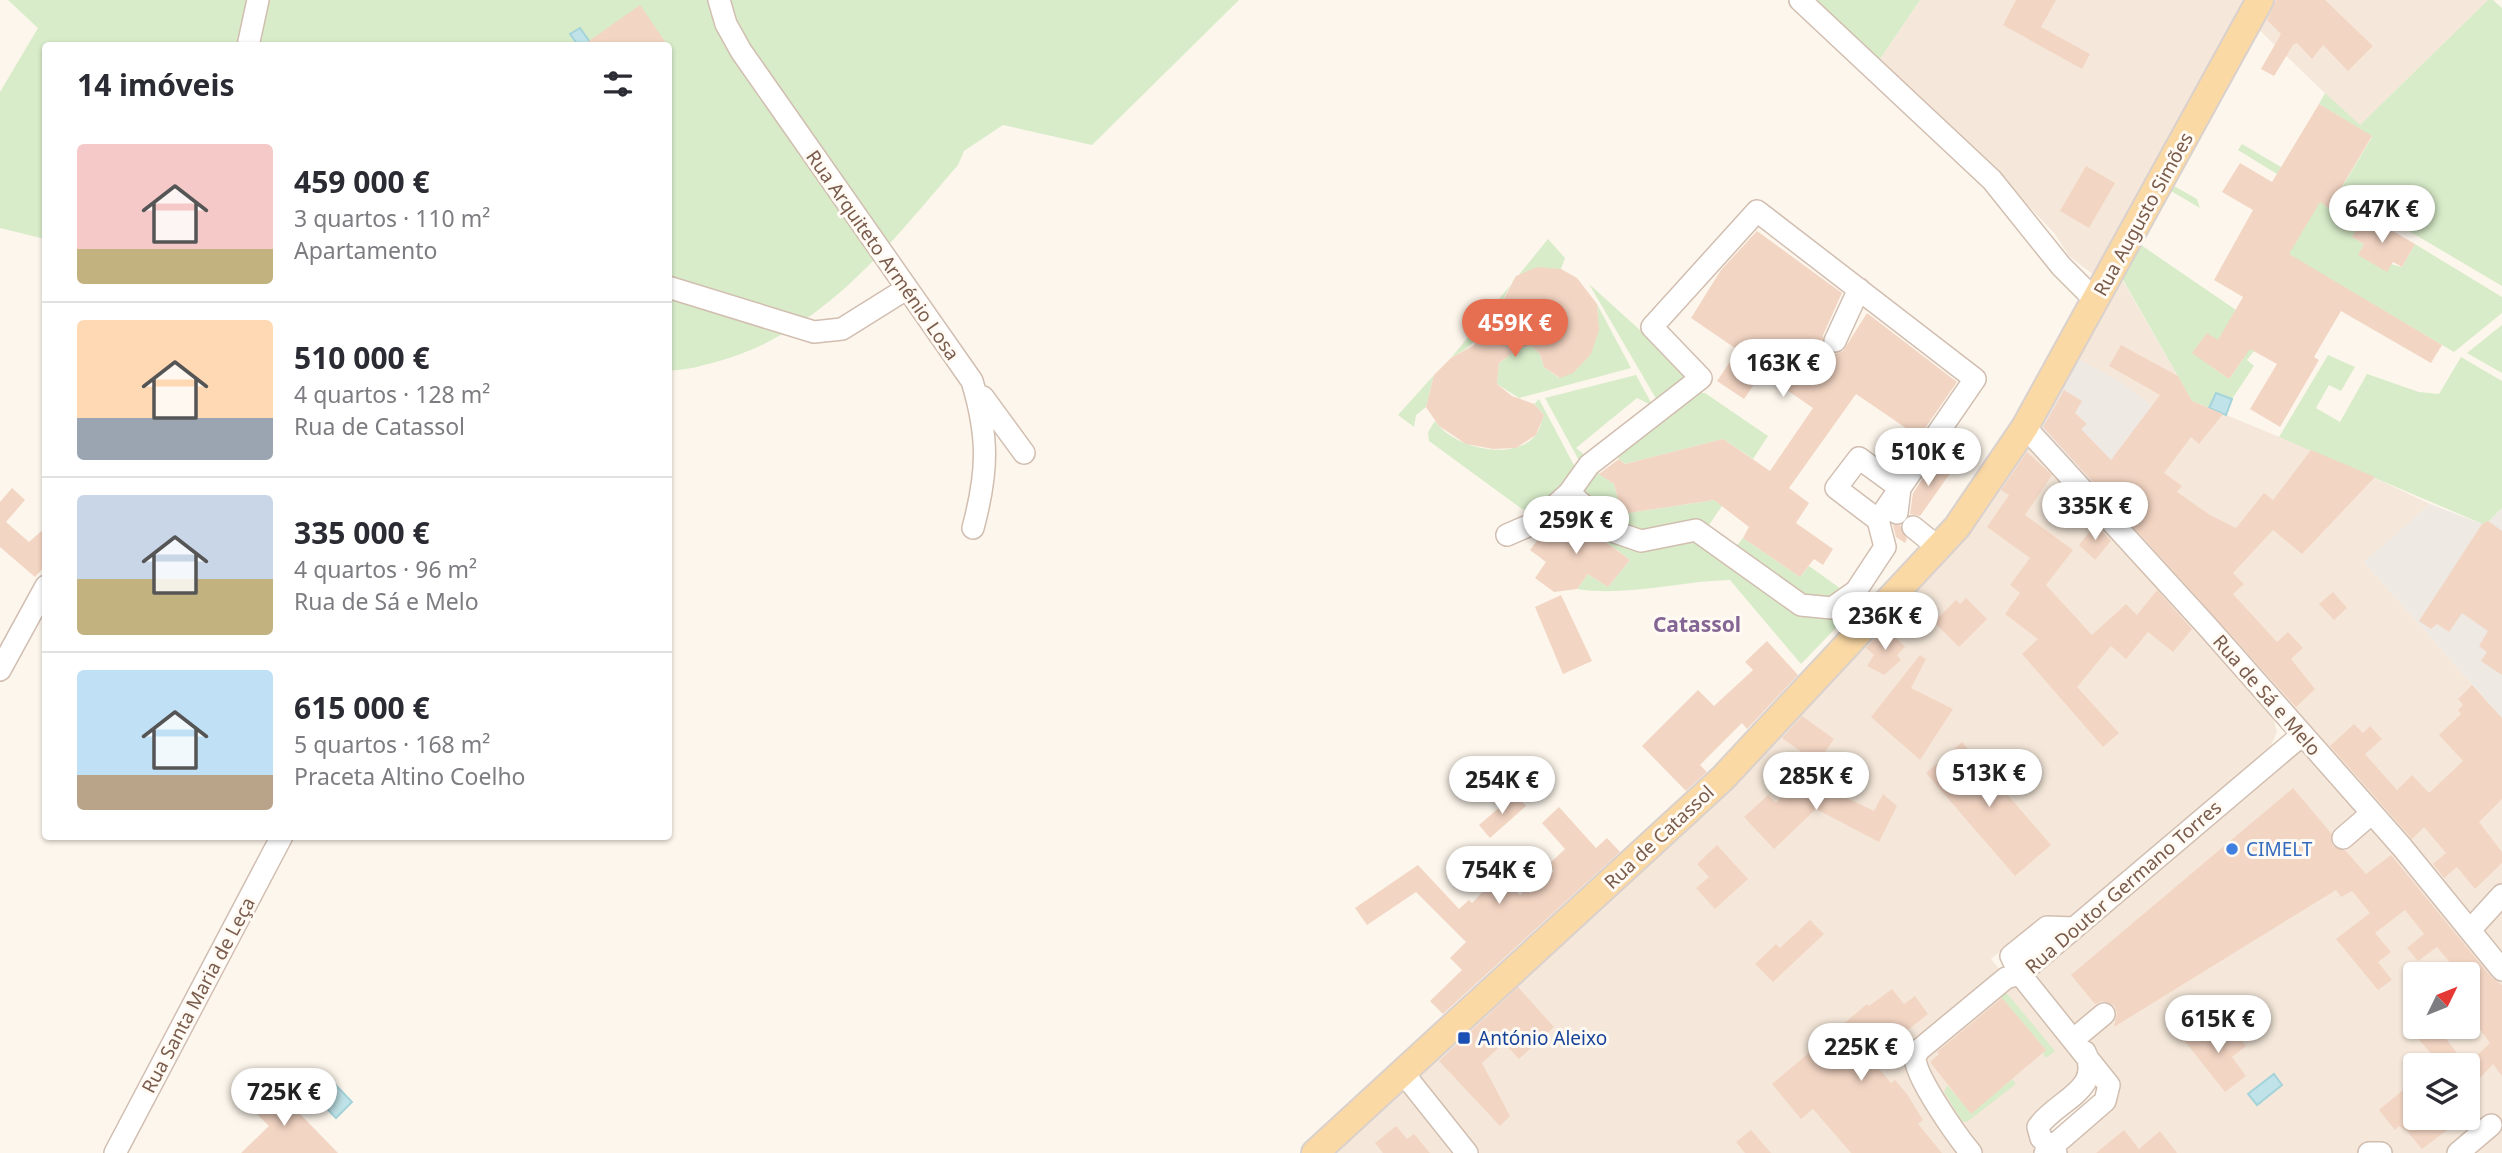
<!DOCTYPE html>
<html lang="pt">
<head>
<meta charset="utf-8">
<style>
  :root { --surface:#fff; --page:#f7f7f7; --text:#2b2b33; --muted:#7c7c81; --line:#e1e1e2; --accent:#e76f51 }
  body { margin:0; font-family:"Noto Sans",sans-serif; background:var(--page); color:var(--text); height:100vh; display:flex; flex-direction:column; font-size:26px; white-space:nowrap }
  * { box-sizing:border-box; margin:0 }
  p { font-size:23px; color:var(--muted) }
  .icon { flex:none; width:38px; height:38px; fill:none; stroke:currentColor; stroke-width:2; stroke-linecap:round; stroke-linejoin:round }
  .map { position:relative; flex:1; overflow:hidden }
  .drawer { position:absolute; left:42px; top:42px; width:630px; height:798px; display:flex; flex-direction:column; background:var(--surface); border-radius:7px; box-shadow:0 2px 5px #0004 }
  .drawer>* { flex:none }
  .needle { width:46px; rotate:47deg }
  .tools { position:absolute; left:2403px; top:962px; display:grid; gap:14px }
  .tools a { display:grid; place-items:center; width:77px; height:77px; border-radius:7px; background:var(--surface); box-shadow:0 2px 5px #0004; font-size:35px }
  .price { position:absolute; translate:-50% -60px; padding:0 16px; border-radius:24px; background:#fff; color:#222; font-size:23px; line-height:46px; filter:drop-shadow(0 2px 4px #0008) }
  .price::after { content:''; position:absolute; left:50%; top:42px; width:21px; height:16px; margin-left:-10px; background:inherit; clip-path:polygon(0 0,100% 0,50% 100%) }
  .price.active { background:var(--accent); color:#fff }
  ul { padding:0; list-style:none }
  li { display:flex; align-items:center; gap:21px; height:175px; padding:0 35px }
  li+li { border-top:2px solid var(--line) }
  li span { display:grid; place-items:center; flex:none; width:196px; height:140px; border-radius:7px; color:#555 }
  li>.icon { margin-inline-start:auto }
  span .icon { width:84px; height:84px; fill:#fffc; stroke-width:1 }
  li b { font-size:30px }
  h2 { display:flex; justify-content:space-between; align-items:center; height:84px; padding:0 35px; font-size:30px }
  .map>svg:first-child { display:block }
  .residential { fill:#f5e8da; fill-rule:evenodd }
  .industrial { fill:#efe9e4 }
  .green { fill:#d8ecc9; fill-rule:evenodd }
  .water { fill:#bfe3e8; stroke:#a5d3da; stroke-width:2 }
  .building { fill:#f3d5c3 }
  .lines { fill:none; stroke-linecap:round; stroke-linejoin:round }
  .minor-casing { stroke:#d1beb0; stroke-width:24 }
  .major-casing { stroke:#dad1cd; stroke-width:30 }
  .minor { stroke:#fff; stroke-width:21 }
  .major { stroke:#fbd9a5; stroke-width:26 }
  .shop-dot { fill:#3f7fe0; stroke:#fffaf3; stroke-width:2.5 }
  .transit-dot { fill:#1a4fb4; stroke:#fffaf3; stroke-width:2.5 }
  .labels { text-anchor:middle; stroke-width:6; stroke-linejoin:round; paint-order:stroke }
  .street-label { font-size:19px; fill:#7a5c4d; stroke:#fffaf3 }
  .shop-label { font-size:19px; fill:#366cbe; stroke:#fffaf3; text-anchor:start }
  .transit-label { font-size:19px; fill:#164399; stroke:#fffaf3; text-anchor:start }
  .neighbourhood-label { font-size:21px; font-weight:bold; fill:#846695; stroke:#fffaf3 }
</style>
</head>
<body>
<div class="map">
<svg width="2502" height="1153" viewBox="0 0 2502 1153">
  <rect width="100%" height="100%" fill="#fdf6ec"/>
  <!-- residential -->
  <path class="residential" d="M1920,0H2257L2103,282L2069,256L2055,234L1999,175L1878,62Z
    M2263,0H2488L2359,126L2251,22Z
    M2115,267L2192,401L2343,463L2430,504L2365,563L2502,718V892L2472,925L2104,510L2172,422L2068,353Z
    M2026,430L2273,717L2277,732L2271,746L2072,917L2044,915L1991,959L2000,970L2017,973L2088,1074L2039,1122L2040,1153H1471L1407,1074L1726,778Z
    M2301,740L2502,974V1153H2062L2109,1100L2022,974ZM2415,975H2468V1027H2415ZM2415,1066H2468V1118H2415Z
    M2502,898V965L2474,931Z
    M1403,1078L1465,1153H1320Z"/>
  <!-- industrial -->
  <path class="industrial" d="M2068,353L2124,384L2172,422L2104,510L2027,428Z
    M2430,504L2485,525L2502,508V718L2364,562Z"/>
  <!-- green -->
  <path class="green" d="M8,0H1239L1092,145L1003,125L964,151L958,165C890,244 821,334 716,362C700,366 685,371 668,370V46H46L45,239L0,228V92L38,28Z
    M1814,0H1920L1878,62Z
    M2488,0H2493L2502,8V286L2370,208L2352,237L2364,244L2358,255L2402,267L2415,244L2502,297V313L2454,352L2271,245L2308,195L2330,207L2372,137L2319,104L2325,93L2360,125Z
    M2242,144L2281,167L2277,174L2238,150Z
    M2174,186L2197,199L2200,208L2171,191Z
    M1548,239L1565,258L1561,269L1516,276C1494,312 1490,337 1451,358Z
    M2141,245L2236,310L2254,351L2247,360L2254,366L2232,399L2216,393L2209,408L2192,401L2122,278ZM2207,333L2243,359L2229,379L2193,353Z
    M1589,284L1682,368L1689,377L1658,402Z
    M1597,304L1631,368L1519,398L1497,384L1499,363L1519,348L1531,346L1540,354L1544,367L1559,378C1593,365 1600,337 1597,304Z
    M2502,325V373L2467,353Z
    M2328,355L2355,367L2341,391L2329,385L2316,408L2340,422L2367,374L2419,392L2439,394L2461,357L2502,381V508L2485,525L2279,437Z
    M1434,375L1426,407L1416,415L1414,427L1398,415Z
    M1636,375L1653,406L1637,398L1576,448L1590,459L1582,466L1545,398Z
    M1694,393H1705L1768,436L1753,459L1723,439L1625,464L1617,457Z
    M1539,399L1577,471C1563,487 1546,518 1522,509L1429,441L1428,432L1435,421C1453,448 1513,462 1535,436C1540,431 1541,421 1544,415L1534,404Z
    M1593,469L1614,484L1622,514L1714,500L1722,506L1707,528C1643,535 1624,549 1584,489Z
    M1568,506L1590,522L1701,542L1810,617H1834L1860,603L1801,664L1730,580C1680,581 1626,597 1577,589L1588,574L1608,587L1630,560L1562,508Z
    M1743,538L1800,577L1809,566L1844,591L1824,601L1808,600L1735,548Z
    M2005,991L2055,1051L2046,1058L2043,1053L2046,1050L1999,995Z
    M2012,1079L2016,1084L1967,1122L1962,1121L1944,1092L1947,1085L1971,1113Z"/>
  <!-- water -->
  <path class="water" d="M580,28L592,45H578L570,34Z
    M2216,393L2232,399L2226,415L2209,408Z
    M325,1074L352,1102L336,1118L309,1090Z
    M2274,1074L2282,1085L2257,1105L2248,1094Z"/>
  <!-- building -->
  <path class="building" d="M2016,0H2056L2041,27L2090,54L2082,69L2003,25Z
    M2276,0H2325L2373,46L2348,71L2323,45L2312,59L2297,43L2293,45L2274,76L2261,69L2281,34L2267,20Z
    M640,5L668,46H582Z
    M2319,104L2372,136L2329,208L2320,202L2289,254L2442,345L2431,363L2341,311L2314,357L2319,360L2280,427L2250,409L2277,364L2250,349L2229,379L2192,353L2207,333L2218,340L2243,297L2214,280L2253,210L2222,192L2240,163L2272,182Z
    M2086,166L2115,183L2089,228L2060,211Z
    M2365,215L2415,244L2402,267L2393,262L2387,272L2358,255L2364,244L2352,237Z
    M1757,231L1842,293L1823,335L1824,347L1808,383L1834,354L1843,351L1867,313L1957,382L1919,437L1856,394L1789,488L1809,503L1796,523L1833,549L1823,565L1814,559L1800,577L1743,538L1749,527L1714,500L1622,514L1614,484L1599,474L1619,459L1625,464L1723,439L1770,471L1813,408L1762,373L1744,399L1717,381L1738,350L1691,318L1721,270Z
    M1537,267L1561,269L1577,278L1597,304L1599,330L1591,354L1573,373L1560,378L1544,367L1540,354L1531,346L1519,348L1499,363L1497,384L1512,396L1534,404L1544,415L1536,435L1516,448L1493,449L1466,444L1439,426L1426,407L1434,375L1451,358L1474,345L1490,325L1516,276Z
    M2121,345L2178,376L2192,401L2223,414L2199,444L2191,437L2164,473L2182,486L2177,492L2210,515L2236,528L2264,493L2273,500L2311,450L2375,477L2302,554L2273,530L2233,573L2244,584L2233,594L2277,642L2288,632L2303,648L2291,659L2315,689L2296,707L2043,427L2064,390L2082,401L2075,413L2087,424L2081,429L2111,460L2160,395L2109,366Z
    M2027,452L2052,475L2025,515L2073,550L2046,585L2092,635L2126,604L2137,615L2157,590L2192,629L2173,652L2148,632L2126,659L2111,646L2077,687L2119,733L2103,747L2022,654L2038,639L2005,614L2020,593L2010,585L2030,558L1987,527L2009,495L2001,490Z
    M1935,460L1951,472L1920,516L1910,514L1913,493Z
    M12,488L25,500L6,522L29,542L46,527V565L35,577L0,547V502Z
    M1567,513L1630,560L1608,587L1588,574L1577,589L1554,592L1535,578L1546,562L1530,550L1542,534Z
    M2488,521L2502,531V675L2481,661L2487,652L2479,646L2488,631L2462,613L2449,632L2437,624L2431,629L2419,621L2482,524Z
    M2096,524L2111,541L2095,560L2079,545Z
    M1893,525H1900L1907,539L1905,543L1896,537Z
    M2333,592L2347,608L2334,620L2319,604Z
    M1561,595L1592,661L1563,674L1535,607Z
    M1966,598L1987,619L1959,647L1934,622L1956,600L1960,604Z
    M1886,627L1905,647L1897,655L1901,660L1884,675L1867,666L1874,655L1866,648Z
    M1767,641L1798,675L1747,729L1742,723L1700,765L1707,772L1686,791L1642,746L1698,690L1714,706L1753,670L1745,662Z
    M1920,655L1926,659L1911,688L1953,709L1920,760L1871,717Z
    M2472,685L2502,718V799L2479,822L2502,852V863L2475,889L2457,867L2444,878L2433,864L2446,853L2424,827L2412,839L2330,746L2354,724L2363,733L2370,726L2382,739L2365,754L2397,790L2412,775L2429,793L2463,761L2439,735L2461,714L2458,710L2463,705L2458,699Z
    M1802,716L1834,739L1817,763L1782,738Z
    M1962,742L2051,845L2015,876L1926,773Z
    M1799,775L1874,811L1883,794L1897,806L1879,842L1816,809L1774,849L1744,817L1768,795L1776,803Z
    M2293,788L2331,833L2333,846L2346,851L2366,874L2391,855L2492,978L2502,985V1076L2493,1064L2468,1091V1064L2490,1043L2468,1013V975L2455,962L2452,965L2437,947L2418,961L2407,948L2424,934L2405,910L2375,933L2391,952L2378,962L2392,980L2378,990L2336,939L2370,913L2352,891L2341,897L2336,890L2114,1027L2117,1012L2114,1005L2102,1001L2095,1004L2071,975Z
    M1515,794L1526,806L1490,838L1479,825Z
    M1559,807L1596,848L1607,838L1620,852L1443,1014L1430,1001L1462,970L1450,958L1466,942L1416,892L1367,925L1355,908L1418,865L1459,909L1469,900L1472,903L1499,875L1520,895L1526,889L1530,893L1554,871L1548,865L1565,849L1542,823Z
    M1717,845L1748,879L1715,909L1696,888L1709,877L1697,864Z
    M1810,920L1824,934L1773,982L1755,964L1776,944L1780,948Z
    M1518,987L1554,1027L1519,1059L1504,1043L1482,1063L1510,1116L1500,1126L1439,1061Z
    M1892,989L1904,1004L1915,996L1928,1014L1871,1059L1891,1083L1895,1080L1907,1094L1923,1120L1918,1124L1942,1153H1851L1813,1109L1801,1119L1772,1084L1867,1004L1869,1006Z
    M2002,998L2046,1050L1971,1114L1930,1062L1939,1054L1937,1052Z
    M2201,1025L2213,1039L2230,1026L2246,1046L2232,1057L2246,1076L2225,1092L2183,1039Z
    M2408,1027H2437L2467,1066H2424L2434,1057Z
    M270,1083L338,1153H241L269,1126L248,1105Z
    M2403,1090L2415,1104V1118H2463L2422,1149L2407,1131L2399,1126L2395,1130L2379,1110Z
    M1396,1126L1407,1139L1414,1134L1430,1153H1383L1375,1143Z
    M1751,1130L1771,1153H1745L1736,1142Z
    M2124,1130L2139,1149L2160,1131L2177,1153H2096Z"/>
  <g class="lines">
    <!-- minor casing -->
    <g class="minor-casing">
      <path id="minor" d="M719,0L726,24L741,51L972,381C989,437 988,472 973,528
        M1800,0L1992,180L2061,266L2095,300
        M248,46L258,0
        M668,287L814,332L842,329L906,289
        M1835,341L1859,289
        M983,397L1024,453
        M2025,427L2206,625L2402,847L2502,970
        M1878,520L1885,547L1856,591L1832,608L1801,605L1696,530L1641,541L1615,532L1569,493L1589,465L1701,378L1652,327L1757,211L1975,379L1878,520L1836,488L1859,458L1900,488L1897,513
        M1913,527L1939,548
        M1507,535L1537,522L1569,493
        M0,670L46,586
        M2343,838L2372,813
        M2470,930L2502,895
        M2074,1039L2104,1014
        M1404,1074L1467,1153
        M115,1153L282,836
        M1971,1153C1957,1136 1915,1077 1915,1057L1919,1050L2006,978L2020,974L2011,956L2047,927L2074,928
        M2045,1153L2105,1101L2109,1085L2020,974L2302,735
        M2056,1153L2041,1138L2038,1127C2055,1101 2104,1090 2085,1052
        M2369,1153H2381
        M2458,1153L2491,1125"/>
    </g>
    <!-- major casing -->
    <g class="major-casing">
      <path id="major" d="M1315,1153L1723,778L1957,527L2025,427L2260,0"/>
    </g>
    <!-- minor -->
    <use href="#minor" class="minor"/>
    <!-- major -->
    <use href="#major" class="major"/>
  </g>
  <!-- markers -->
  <circle class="shop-dot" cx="2232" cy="849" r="7"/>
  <rect class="transit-dot" x="1457" y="1031" width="14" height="14" rx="3.5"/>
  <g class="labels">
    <!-- street labels -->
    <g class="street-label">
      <text transform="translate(2143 214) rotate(-61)" y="7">Rua Augusto Simões</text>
      <text transform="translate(883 255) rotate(55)" y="7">Rua Arquiteto Arménio Losa</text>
      <text transform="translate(2267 695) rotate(49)" y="7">Rua de Sá e Melo</text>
      <text transform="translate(1659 837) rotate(-43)" y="7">Rua de Catassol</text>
      <text transform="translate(2123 887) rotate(-41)" y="7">Rua Doutor Germano Torres</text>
      <text transform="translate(198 995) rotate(-62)" y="7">Rua Santa Maria de Leça</text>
    </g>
    <!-- shop labels -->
    <g class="shop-label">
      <text x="2246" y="856">CIMELT</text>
    </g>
    <!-- transit labels -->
    <g class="transit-label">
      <text x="1478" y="1045">António Aleixo</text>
    </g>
    <!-- neighbourhood labels -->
    <g class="neighbourhood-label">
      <text x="1697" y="632">Catassol</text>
    </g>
  </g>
</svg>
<div class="tools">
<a><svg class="needle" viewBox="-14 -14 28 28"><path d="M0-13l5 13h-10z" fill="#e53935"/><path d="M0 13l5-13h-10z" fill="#7c7c81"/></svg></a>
<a><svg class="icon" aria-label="layers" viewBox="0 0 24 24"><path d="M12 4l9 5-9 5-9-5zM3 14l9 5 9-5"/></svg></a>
</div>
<b class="price" style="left:2382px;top:245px">647K €</b>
<b class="price active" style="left:1515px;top:359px">459K €</b>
<b class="price" style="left:1783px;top:399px">163K €</b>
<b class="price" style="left:1928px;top:488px">510K €</b>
<b class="price" style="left:2095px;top:542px">335K €</b>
<b class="price" style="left:1576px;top:556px">259K €</b>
<b class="price" style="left:1885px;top:652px">236K €</b>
<b class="price" style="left:1989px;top:809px">513K €</b>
<b class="price" style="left:1816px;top:812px">285K €</b>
<b class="price" style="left:1502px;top:816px">254K €</b>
<b class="price" style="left:1499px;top:906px">754K €</b>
<b class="price" style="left:2218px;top:1055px">615K €</b>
<b class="price" style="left:1861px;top:1083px">225K €</b>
<b class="price" style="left:284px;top:1128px">725K €</b>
<section class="drawer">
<h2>14 imóveis<svg class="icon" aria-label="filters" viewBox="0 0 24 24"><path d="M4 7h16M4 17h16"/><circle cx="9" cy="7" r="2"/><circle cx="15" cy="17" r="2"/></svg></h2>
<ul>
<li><span style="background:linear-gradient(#f6c9c9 75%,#c2b280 0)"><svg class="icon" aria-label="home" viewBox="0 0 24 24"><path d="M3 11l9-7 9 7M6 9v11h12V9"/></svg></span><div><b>459 000 €</b><p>3 quartos · 110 m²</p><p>Apartamento</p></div></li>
<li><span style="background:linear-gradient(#ffd9b3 70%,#9aa5b1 0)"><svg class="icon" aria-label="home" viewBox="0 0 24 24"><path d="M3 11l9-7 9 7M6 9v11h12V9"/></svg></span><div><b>510 000 €</b><p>4 quartos · 128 m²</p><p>Rua de Catassol</p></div></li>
<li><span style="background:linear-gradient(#c9d6e8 60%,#c2b280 0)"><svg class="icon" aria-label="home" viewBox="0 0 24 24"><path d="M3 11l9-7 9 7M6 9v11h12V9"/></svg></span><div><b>335 000 €</b><p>4 quartos · 96 m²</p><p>Rua de Sá e Melo</p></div></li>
<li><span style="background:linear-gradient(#bfe0f5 75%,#b9a48a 0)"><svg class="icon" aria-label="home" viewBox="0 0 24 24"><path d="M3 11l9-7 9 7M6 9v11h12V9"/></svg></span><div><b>615 000 €</b><p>5 quartos · 168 m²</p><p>Praceta Altino Coelho</p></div></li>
</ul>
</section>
</div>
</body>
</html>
